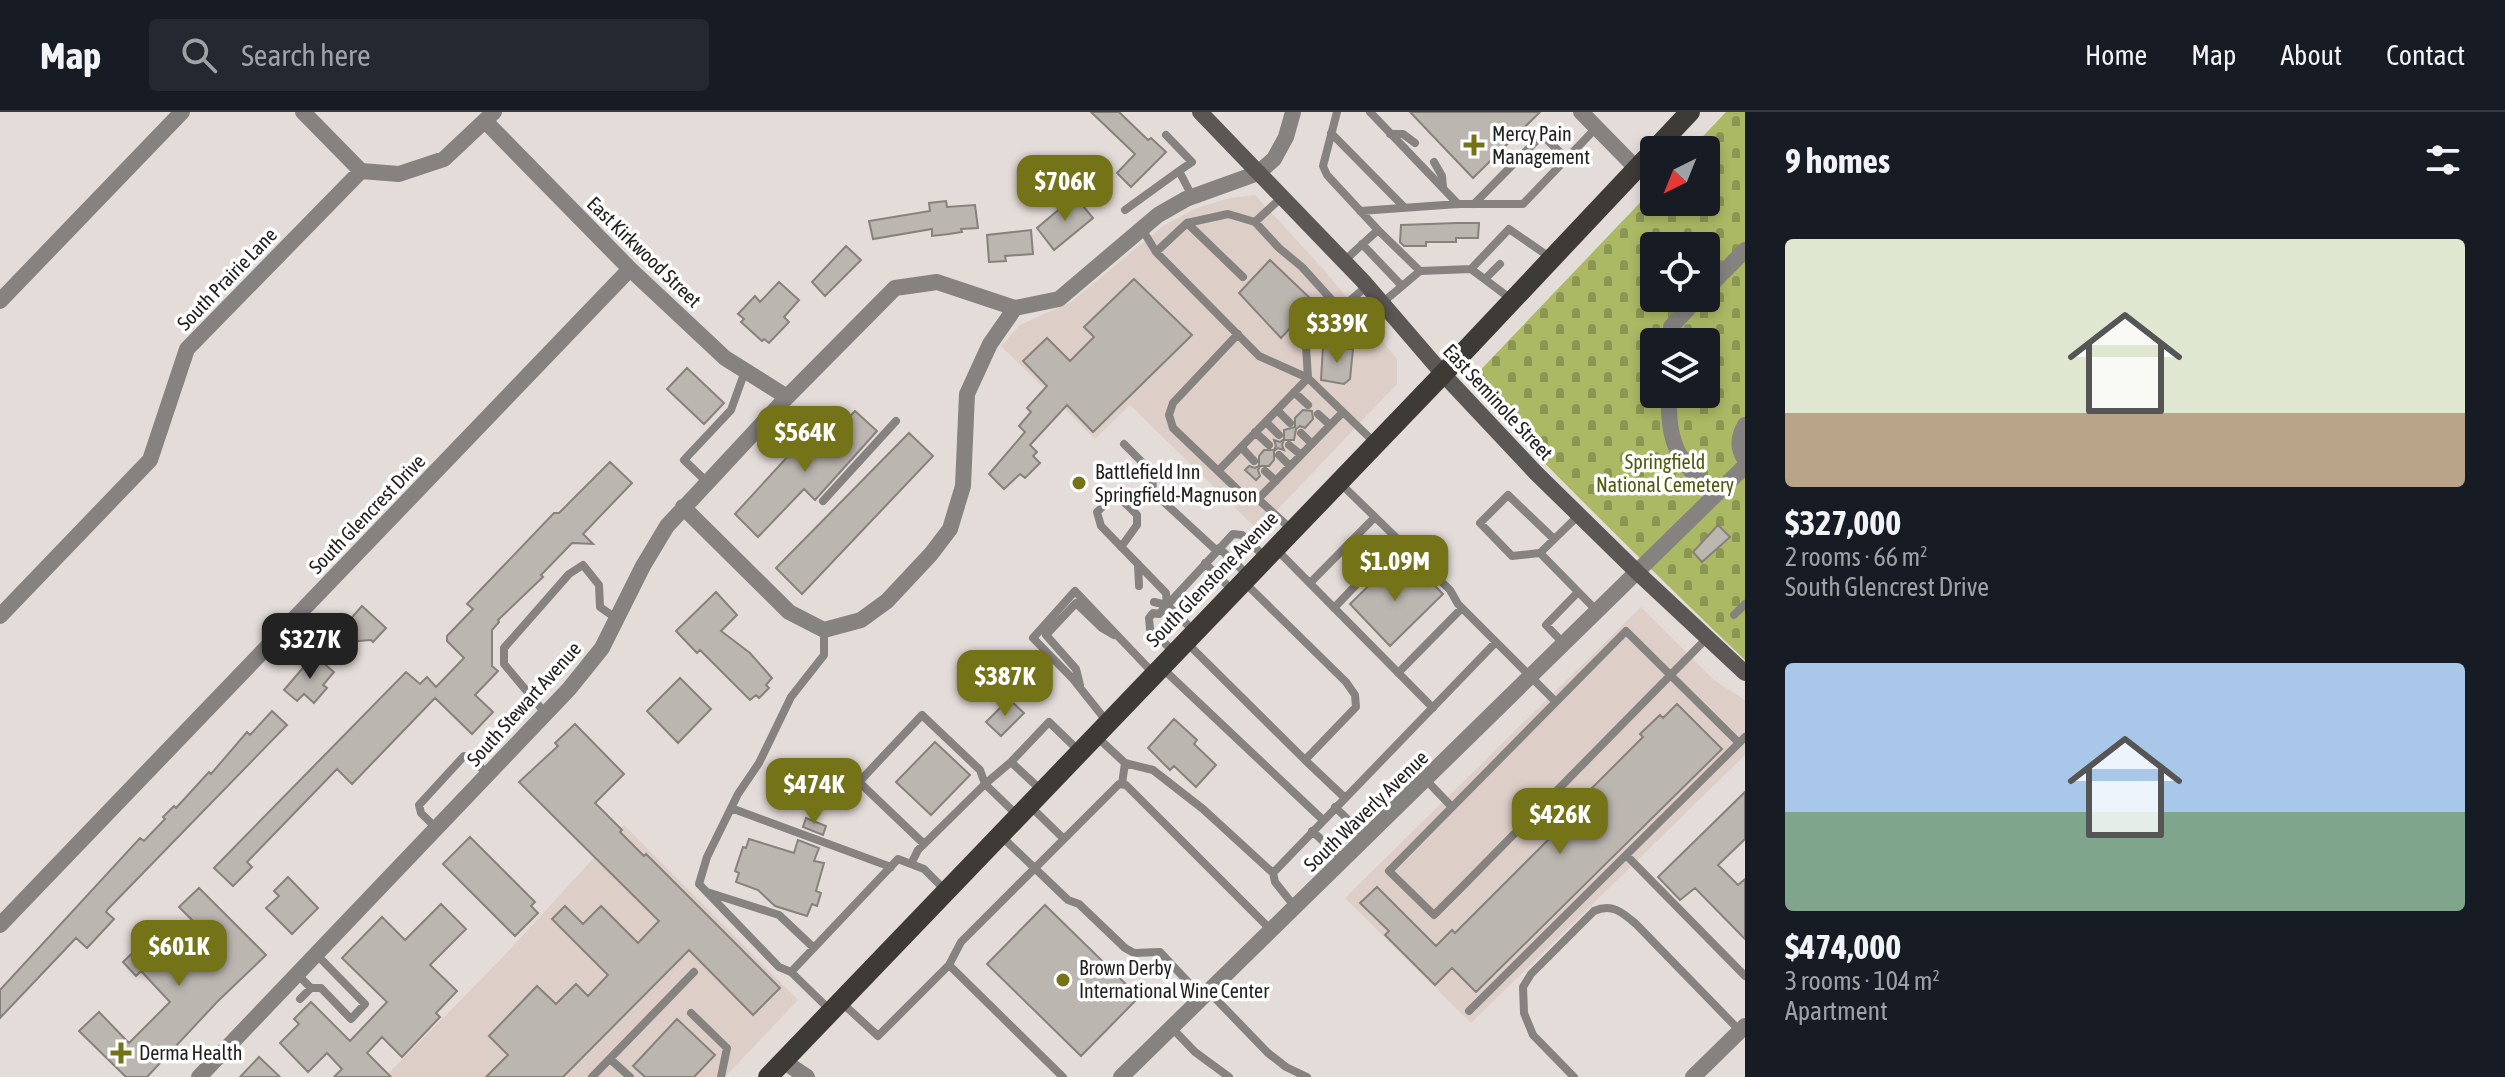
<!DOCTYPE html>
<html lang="en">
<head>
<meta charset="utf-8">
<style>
  :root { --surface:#171b24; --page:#242831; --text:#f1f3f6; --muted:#9ea1a6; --line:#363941; --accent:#747317 }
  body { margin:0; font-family:"Asap Condensed",sans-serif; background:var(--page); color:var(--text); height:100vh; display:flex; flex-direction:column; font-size:30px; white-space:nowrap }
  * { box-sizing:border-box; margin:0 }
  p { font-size:26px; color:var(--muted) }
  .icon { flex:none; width:44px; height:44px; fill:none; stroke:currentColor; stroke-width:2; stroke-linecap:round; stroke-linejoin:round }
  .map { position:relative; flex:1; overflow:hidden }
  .details { display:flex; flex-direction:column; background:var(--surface); width:760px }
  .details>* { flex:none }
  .needle { width:52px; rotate:223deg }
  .fabs { position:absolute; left:1640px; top:24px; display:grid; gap:16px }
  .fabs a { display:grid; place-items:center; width:80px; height:80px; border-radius:8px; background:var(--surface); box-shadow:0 4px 12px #0003; font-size:40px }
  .price { position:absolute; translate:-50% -68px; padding:0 18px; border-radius:16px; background:var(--accent); color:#fff; font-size:26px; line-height:52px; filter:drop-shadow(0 2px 4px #0008) }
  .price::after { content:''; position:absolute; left:50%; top:48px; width:24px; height:18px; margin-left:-12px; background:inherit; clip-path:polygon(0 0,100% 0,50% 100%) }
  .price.on { background:#222; color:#fff }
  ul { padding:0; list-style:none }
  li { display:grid; align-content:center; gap:16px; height:424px; padding:0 40px }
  li span { display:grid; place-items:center; height:248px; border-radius:8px; color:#555 }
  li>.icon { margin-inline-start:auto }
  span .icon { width:144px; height:144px; fill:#fffc; stroke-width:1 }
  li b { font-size:34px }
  h2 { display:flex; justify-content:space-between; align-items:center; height:96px; padding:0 40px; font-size:34px }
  header { display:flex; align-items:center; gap:48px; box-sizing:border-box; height:112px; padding:0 40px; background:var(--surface); border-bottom:2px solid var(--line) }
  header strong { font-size:38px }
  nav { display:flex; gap:44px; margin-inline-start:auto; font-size:28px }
  .search { width:560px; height:72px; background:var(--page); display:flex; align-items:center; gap:20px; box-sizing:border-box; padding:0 28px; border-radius:8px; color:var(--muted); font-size:30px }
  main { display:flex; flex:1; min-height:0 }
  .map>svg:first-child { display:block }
  .built { fill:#ddcec7 }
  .cemetery { fill:url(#cemetery-stones); fill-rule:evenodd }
  .building { fill:#bcb6b1; stroke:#87817c; stroke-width:2 }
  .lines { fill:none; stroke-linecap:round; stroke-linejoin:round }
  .lane { stroke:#858280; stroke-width:8 }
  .street { stroke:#858280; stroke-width:16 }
  .secondary { stroke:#5b5754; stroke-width:16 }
  .primary { stroke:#3e3a36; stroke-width:20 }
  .poi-dot { fill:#747317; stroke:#fff; stroke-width:3 }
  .labels { text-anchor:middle; stroke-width:7; stroke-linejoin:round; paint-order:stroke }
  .poi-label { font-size:20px; fill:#23211f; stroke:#fff; text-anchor:start }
  .street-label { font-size:20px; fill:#23211f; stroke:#fff }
  .park-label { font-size:20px; fill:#4f590d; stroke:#fff }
</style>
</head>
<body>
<header>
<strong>Map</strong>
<div class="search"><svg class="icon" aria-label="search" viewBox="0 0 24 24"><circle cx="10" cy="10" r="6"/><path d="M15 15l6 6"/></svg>Search here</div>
<nav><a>Home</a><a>Map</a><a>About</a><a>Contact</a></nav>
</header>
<main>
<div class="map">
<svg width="1745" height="965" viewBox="0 0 1745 965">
  <defs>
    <pattern id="cemetery-stones" width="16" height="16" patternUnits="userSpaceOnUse" patternTransform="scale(2)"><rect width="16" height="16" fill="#abb965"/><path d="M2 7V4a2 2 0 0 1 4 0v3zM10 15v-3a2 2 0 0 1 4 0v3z" fill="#8b9653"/></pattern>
  </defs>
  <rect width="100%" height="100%" fill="#e4dcd9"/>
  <!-- built -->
  <path class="built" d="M1255,83L1325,159L1397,247V272L1258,418L1130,293L1095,327L1001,234L1020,213L1071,190L1163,114L1197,96L1230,86Z
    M1641,495L1714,568L1745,588V643L1471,911L1345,786Z
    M624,713L798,888L725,965H385L503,845Z"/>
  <!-- cemetery -->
  <path class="cemetery" d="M1726,0H1745V548C1652,459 1561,369 1472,277L1470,269L1654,76V90H1706V38H1690ZM1654,134H1706V186H1654ZM1654,230H1706V282H1654Z"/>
  <!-- building -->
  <path class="building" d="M1091,0H1119L1148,28L1151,26L1166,40L1131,75L1117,61L1135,42Z
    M1410,0H1540L1473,66Z
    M1075,84L1093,106L1054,138L1037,116Z
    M946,89L947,95L975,93L978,116L961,117L962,120L949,122L932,124V117L873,127L869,109L930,99L929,91Z
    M1457,111H1479L1478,126H1456V130H1426V134H1404L1400,130L1401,113Z
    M1031,118L1033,142L1005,144L1006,149L989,150L987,123Z
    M846,134L861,148L825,184L812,170Z
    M1270,148L1314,190L1281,226L1239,181Z
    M1134,167L1192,223L1093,320L1067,293L1030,333L1037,340L1033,344L1040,351L1025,366L1020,362L1004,377L989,362L1025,320L1019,314L1031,300L1027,296L1047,274L1023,249L1047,226L1070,249L1094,225L1084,215Z
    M779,170L799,188L784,205L789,210L769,231L764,227L762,229L741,210L744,207L738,202L755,184L760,190Z
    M1323,234L1353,237L1350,267L1344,272L1321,268Z
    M687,256L724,291L704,312L667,277Z
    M1303,298L1312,299L1313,307L1305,316L1300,314L1296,317L1294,328H1284L1282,333L1284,338L1278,336L1274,339V348L1269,354H1260L1258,358L1260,364L1256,368L1245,358L1249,354L1255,356L1259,354V344L1264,338H1274L1276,334L1274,328L1280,330L1284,327V318L1295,315V306Z
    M855,299L877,319L815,388L804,377L758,425L735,402L801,330L805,334H823Z
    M909,321L933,344L802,482L776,456Z
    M610,350L632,371L583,422L593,432L572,431L541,463L543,465L498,508L499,510L492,518V554L498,559L475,583L493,600L472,622L435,586L352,672L337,657L247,750L252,755L233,774L214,756L406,560L420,572L427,565L436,575L464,546L447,529V524L473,497L467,492L554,401H559Z
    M1718,413L1730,425L1702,450L1693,440Z
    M1392,451L1415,473L1424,463L1443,482L1390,534L1350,492Z
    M716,480L737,503L721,519L750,541L772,566L766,573L769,576L759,586L756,583L750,588L700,538L697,541L676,519Z
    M362,494L386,516L373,530L371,528L358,529L346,542L331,529Z
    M314,543L334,560L323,573L327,576L314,591L304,582L297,589L284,578Z
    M680,566L711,597L678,631L647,599Z
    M1009,587L1024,601L1001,624L986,610Z
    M1677,592L1722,637L1476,880L1452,856L1435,873L1385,823L1389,819L1360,791L1377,775L1436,834L1452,818L1455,821L1580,696L1576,692L1643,625L1640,622L1660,603L1663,606Z
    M272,599L287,613L108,797L106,800L114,807L87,836L76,826L0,906V878L140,726L144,729L165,707L163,705L174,694L176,696L209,660L211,662L247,620L250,623Z
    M1174,607L1197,628L1194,632L1216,653L1196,675L1174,654L1170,658L1148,636Z
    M575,612L624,662L595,691L622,718L620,720L644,744L646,742L780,876L753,903L689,838L563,965H486L508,943L489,924L537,874L556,892L576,872L588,884L608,863L552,807L565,794L583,812L601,794L638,831L659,809L519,670L558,634L555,631Z
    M935,630L970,663L931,703L896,670Z
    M1745,680V727L1718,753L1738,773L1745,767V827L1695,776L1680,788L1658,765Z
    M806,706L826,714L823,723L803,715Z
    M470,725L535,790L531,794L538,801L515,824L443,752Z
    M749,727L794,741L798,728L819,736L814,749L824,751L816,779L821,781L817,794L812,792L807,804L775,794L758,778L736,770L739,761L735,759L743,735L746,736Z
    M288,765L318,796L292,822L266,796L279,784L274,779Z
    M199,776L266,843L217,890L147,965H126L79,919L99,900L129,931L170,890L141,859L136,864L123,850L151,823L179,852L208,824L179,795Z
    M441,792L466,817L430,853L457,879L436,901L440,905L402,945L382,925L367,941L391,965H334L342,957L327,941L308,960L280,931L299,912L294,907L311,890L350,929L387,890L342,846L382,805L405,828Z
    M1045,793L1139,885L1081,944L987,852Z
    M677,907L715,943L694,965H645L633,954Z
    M259,945L280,965H240Z"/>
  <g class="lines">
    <!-- lane -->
    <path class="lane" d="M1337,0L1323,54L1327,63L1378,118
      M1370,0L1458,92
      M1331,21L1404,95
      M1390,22H1403L1415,31
      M1166,23L1192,50L1179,59
      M1434,50L1442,64L1443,75
      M1474,92L1542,23L1567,47
      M1125,98L1179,59L1192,84
      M1360,99L1458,92H1523L1596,16
      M1255,110L1282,85
      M1187,111L1243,165
      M1142,117L1156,140L1259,244L1308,266L1218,359
      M1362,132L1402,174
      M1156,140L1187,111L1228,102L1255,110L1279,136L1302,155L1340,197
      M1344,149L1378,118L1420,159
      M1471,157L1509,117L1551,146
      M1485,167L1500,152
      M1367,174L1340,197L1306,234L1308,266L1375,331
      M1382,191L1420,159L1471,157L1511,187
      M1238,222L1173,291L1169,303L1173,316L1241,381L1258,387
      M1294,280L1308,293
      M1277,298L1290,311
      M1318,302L1330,313
      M1266,310L1279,323
      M1255,320L1269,333
      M1301,321L1312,332
      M1124,332L1152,360L1153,380L1217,439
      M1289,333L1301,343
      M1241,335L1254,349
      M1279,343L1290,354
      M1265,359L1276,369
      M707,370L684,348L731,298L745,259
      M1340,371L1450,478L1458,492L1496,530
      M823,389L896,309
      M1580,402L1540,441L1597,499
      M1292,418L1258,387L1343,300
      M1121,435L1137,413V403C1120,385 1117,380 1097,400L1101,414L1166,481L1167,493L1194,519
      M1219,436L1248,463
      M1276,437L1433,596
      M1540,441L1512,444L1480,411L1508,383L1554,427
      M1205,451L1233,479
      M1138,452L1139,474
      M1366,464L1400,430
      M1310,471L1375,405
      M1154,490L1167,493
      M1334,496L1355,474
      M1734,503L1745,492
      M1707,526L1459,778L1434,803L1389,759L1626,519L1739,631
      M1187,531L1305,648L1356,595L1355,583L1346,570L1244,470
      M1564,532L1546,513L1578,480
      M1174,540L1150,517L1149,506L1153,501L1159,502L1233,422L1242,423L1265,445
      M1161,555L1323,708
      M1398,561L1462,496
      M1080,573L1076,557L1046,523L1076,491L1102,516L1114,523
      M546,602L504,552V536L569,462L583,453L599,473L600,495L617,507
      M1108,611L1073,567L1033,526L1075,479L1154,562
      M1097,625L1125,651L1122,672
      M1305,648L1344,685
      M1125,651L1153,658L1203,697L1273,761
      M1426,668L1452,695
      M1041,678L1011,650L1049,610L1079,639
      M1030,694L1064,727
      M1335,695L1367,726
      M731,696L891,755
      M436,716L421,701L419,693L464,644L471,645L488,663
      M1312,719L1344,748
      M1001,724L1068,788L1079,792L1125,836L1134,841L1160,840L1202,885
      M924,732L859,670L922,603L980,658L985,672L1011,650
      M1626,743L1745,864
      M911,752L918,738L985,672L1017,703
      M707,780L779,803L814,836
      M1295,795L1275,770L1273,761L1496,530L1556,590
      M949,853L961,830L1119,672L1126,673L1272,819
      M791,860L779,855L699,772L707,745L738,682L759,651L791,585L824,543V518
      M297,862L311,876H321L351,907L365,892L316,842
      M1209,880L1268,941L1286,955L1307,965
      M300,887L311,876
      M841,890L878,924L949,853L1063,965
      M830,898L791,860L898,747L924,757L946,779
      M1469,899L1745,625
      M691,901L727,936L721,965
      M1172,916L1195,940L1229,965
      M610,947L630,965
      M592,965L694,860
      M1574,965L1533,923L1524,901L1523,875L1531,862L1594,799C1612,791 1622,800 1636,812L1740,919"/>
    <!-- street -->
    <path class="street" d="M303,0L361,59
      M1581,0L1636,56
      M485,9L630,157L725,246L787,285
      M361,59L399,62L444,47L494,0
      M1706,178L1745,138
      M0,189L182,0
      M1670,230L1671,215L1698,186
      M1669,282C1667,334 1679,349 1715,383
      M1745,313C1738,325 1737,336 1745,348
      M683,395L789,500L824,518L861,508L887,489L931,442L950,417L963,374L967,282L990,232L1015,196L1059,187L1158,103L1186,87L1258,61L1274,47L1286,25L1293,0
      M0,504L150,348L187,237L361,59
      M0,813L630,157
      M783,949L807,965
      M199,965L569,577L602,536L643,454L667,414L787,285L895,176L937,170L1015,196
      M1121,965L1745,354
      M1693,965L1745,914"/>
    <!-- secondary -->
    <path class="secondary" d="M1200,0L1363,169L1443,262L1536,361L1638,461L1745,561"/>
    <!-- primary -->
    <path class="primary" d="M768,965L1443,262L1690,0"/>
  </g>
  <!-- markers -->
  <g class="poi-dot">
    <path d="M1470 21h8v8h8v8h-8v8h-8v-8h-8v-8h8z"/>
    <circle cx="1079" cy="371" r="8"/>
    <circle cx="1063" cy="868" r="8"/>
    <path d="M117 929h8v8h8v8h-8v8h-8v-8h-8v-8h8z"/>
  </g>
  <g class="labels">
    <!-- poi labels -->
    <g class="poi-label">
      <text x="1492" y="29">Mercy Pain<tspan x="1492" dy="23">Management</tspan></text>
      <text x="1095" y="367">Battlefield Inn<tspan x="1095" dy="23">Springfield-Magnuson</tspan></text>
      <text x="1079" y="863">Brown Derby<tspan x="1079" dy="23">International Wine Center</tspan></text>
      <text x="139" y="948">Derma Health</text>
    </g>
    <!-- street labels -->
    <g class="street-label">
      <text transform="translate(644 140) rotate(44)" y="7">East Kirkwood Street</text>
      <text transform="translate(227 167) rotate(-46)" y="7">South Prairie Lane</text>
      <text transform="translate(1498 290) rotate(47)" y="7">East Seminole Street</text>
      <text transform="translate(367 402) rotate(-46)" y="7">South Glencrest Drive</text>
      <text transform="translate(1212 467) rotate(-46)" y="7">South Glenstone Avenue</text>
      <text transform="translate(524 592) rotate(-48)" y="7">South Stewart Avenue</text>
      <text transform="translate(1366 699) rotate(-44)" y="7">South Waverly Avenue</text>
    </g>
    <!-- park labels -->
    <g class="park-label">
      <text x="1665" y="357">Springfield<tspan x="1665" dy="23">National Cemetery</tspan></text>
    </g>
  </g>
</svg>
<div class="fabs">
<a><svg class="needle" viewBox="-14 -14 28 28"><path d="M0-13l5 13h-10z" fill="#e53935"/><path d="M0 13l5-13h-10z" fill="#9ea1a6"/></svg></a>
<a><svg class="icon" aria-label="locate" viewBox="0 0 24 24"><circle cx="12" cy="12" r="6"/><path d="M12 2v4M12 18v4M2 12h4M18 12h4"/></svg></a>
<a><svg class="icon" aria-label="layers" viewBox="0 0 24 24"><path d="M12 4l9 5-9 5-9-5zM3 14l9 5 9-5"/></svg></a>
</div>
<b class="price" style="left:1065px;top:111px">$706K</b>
<b class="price" style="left:1337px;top:253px">$339K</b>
<b class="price" style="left:805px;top:362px">$564K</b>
<b class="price" style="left:1395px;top:491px">$1.09M</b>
<b class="price on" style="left:310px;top:569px">$327K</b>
<b class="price" style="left:1005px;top:606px">$387K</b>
<b class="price" style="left:814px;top:714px">$474K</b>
<b class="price" style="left:1560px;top:744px">$426K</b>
<b class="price" style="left:179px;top:876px">$601K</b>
</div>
<section class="details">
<h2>9 homes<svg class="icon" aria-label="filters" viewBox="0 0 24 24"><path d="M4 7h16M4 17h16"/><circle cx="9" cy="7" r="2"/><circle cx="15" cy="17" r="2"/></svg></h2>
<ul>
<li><span style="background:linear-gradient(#dfe7d0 70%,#b9a48a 0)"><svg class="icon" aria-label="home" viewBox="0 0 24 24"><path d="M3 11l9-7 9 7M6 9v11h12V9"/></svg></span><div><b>$327,000</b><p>2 rooms · 66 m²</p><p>South Glencrest Drive</p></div></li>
<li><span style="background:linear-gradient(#a9c7e8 60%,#7fa58c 0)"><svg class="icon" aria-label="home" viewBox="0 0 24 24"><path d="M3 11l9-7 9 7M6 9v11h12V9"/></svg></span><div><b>$474,000</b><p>3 rooms · 104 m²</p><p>Apartment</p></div></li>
</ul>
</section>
</main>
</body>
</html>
